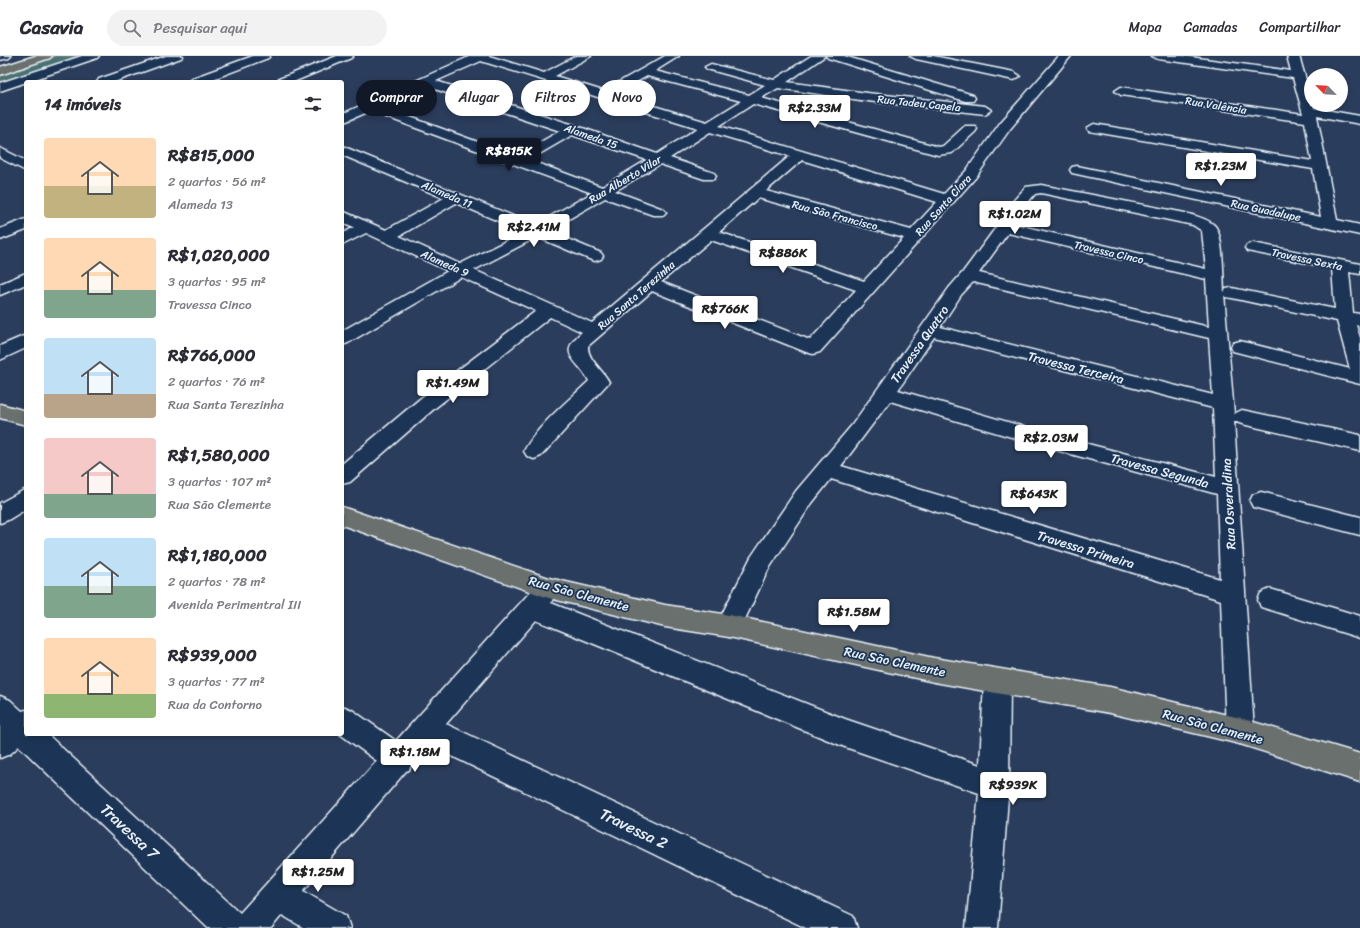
<!DOCTYPE html>
<html lang="pt">
<head>
<meta charset="utf-8">
<style>
  :root { --surface:#fff; --page:#f2f2f3; --text:#2b2b33; --muted:#7c7c81; --line:#e1e1e2; --accent:#111827 }
  body { margin:0; font-family:Sriracha,sans-serif; background:var(--page); color:var(--text); height:100vh; display:flex; flex-direction:column; font-size:15px; white-space:nowrap }
  * { box-sizing:border-box; margin:0 }
  p { font-size:13px; color:var(--muted) }
  .icon { flex:none; width:22px; height:22px; fill:none; stroke:currentColor; stroke-width:2; stroke-linecap:round; stroke-linejoin:round }
  .map { position:relative; flex:1; overflow:hidden }
  .details { position:absolute; left:24px; top:24px; width:320px; height:656px; display:flex; flex-direction:column; background:var(--surface); border-radius:4px; box-shadow:0 2px 6px #0003 }
  .details>* { flex:none }
  .guide { position:absolute; left:356px; top:24px; width:380px; height:36px; display:flex; gap:8px }
  .needle { width:26px; rotate:295deg }
  .fabs { position:absolute; left:1304px; top:12px; display:grid; gap:8px }
  .fabs a { display:grid; place-items:center; width:44px; height:44px; border-radius:50%; background:var(--surface); box-shadow:0 2px 6px #0003; font-size:20px }
  .price { position:absolute; translate:-50% -34px; padding:0 9px; border-radius:4px; background:#fff; color:#222; font-size:13px; line-height:26px; filter:drop-shadow(0 1px 2px #0008) }
  .price::after { content:''; position:absolute; left:50%; top:24px; width:12px; height:9px; margin-left:-6px; background:inherit; clip-path:polygon(0 0,100% 0,50% 100%) }
  .price.active { background:var(--accent); color:#fff }
  ul { padding:0; list-style:none }
  li { display:flex; align-items:center; gap:12px; height:100px; padding:0 20px }
  li span { display:grid; place-items:center; flex:none; width:112px; height:80px; border-radius:4px; color:#555 }
  li>.icon { margin-inline-start:auto }
  span .icon { width:48px; height:48px; fill:#fffc; stroke-width:1 }
  li b { font-size:17px }
  h2 { display:flex; justify-content:space-between; align-items:center; height:48px; padding:0 20px; font-size:17px }
  .chip { padding:0 14px; border-radius:18px; background:var(--surface); box-shadow:0 2px 6px #0003; font-size:14px; line-height:36px }
  .chip.active { background:var(--accent); color:#fff }
  header { display:flex; align-items:center; gap:24px; box-sizing:border-box; height:56px; padding:0 20px; background:var(--surface); border-bottom:1px solid var(--line) }
  header strong { font-size:19px }
  nav { display:flex; gap:22px; margin-inline-start:auto; font-size:14px }
  .search { width:280px; height:36px; background:var(--page); display:flex; align-items:center; gap:10px; box-sizing:border-box; padding:0 14px; border-radius:22px; color:var(--muted); font-size:15px }
  .map>svg:first-child { display:block }
  .green { fill:#4c7173; stroke:#9ab1b6 }
  .lines { fill:none; stroke-linecap:round; stroke-linejoin:round }
  .minor-casing { stroke:#e8f1f8; stroke-width:3 }
  .major-casing { stroke:#e8f1f8; stroke-width:3 }
  .minor { fill:#1d3557; fill-rule:evenodd }
  .major { fill:#6b706d; fill-rule:evenodd }
  .labels { text-anchor:middle; stroke-width:3.5; stroke-linejoin:round; paint-order:stroke }
  .far-street-label { font-size:11px; fill:#e8f1f8; stroke:#1d3557 }
  .street-label { font-size:13px; fill:#e8f1f8; stroke:#1d3557 }
  .near-street-label { font-size:16px; fill:#e8f1f8; stroke:#1d3557 }
</style>
</head>
<body>
<header>
<strong>Casavia</strong>
<div class="search"><svg class="icon" aria-label="search" viewBox="0 0 24 24"><circle cx="10" cy="10" r="6"/><path d="M15 15l6 6"/></svg>Pesquisar aqui</div>
<nav><a>Mapa</a><a>Camadas</a><a>Compartilhar</a></nav>
</header>
<div class="map">
<svg width="1360" height="872" viewBox="0 0 1360 872">
  <rect width="100%" height="100%" fill="#2b3d5c"/>
  <filter id="ink" filterUnits="userSpaceOnUse"><feTurbulence type="fractalNoise" baseFrequency=".025" numOctaves="2"/><feDisplacementMap in="SourceGraphic" scale="8" xChannelSelector="R" yChannelSelector="G"/><feConvolveMatrix kernelMatrix="1 2 1 2 8 2 1 2 1" color-interpolation-filters="sRGB"/></filter>
  <g filter="url(#ink)">
    <!-- green -->
    <path class="green" d="M56,0H87L0,29V18Z"/>
    <g class="lines">
      <!-- minor casing -->
      <g class="minor-casing">
        <path id="minor" d="M0,0H11L9,2L0,4Z
          M82,0H99L97,2L0,35V27Z
          M166,0H183L181,2L114,26H97L99,23Z
          M253,0H270L268,2L205,26H188L190,23Z
          M337,0H353L351,2L293,26H277L279,23Z
          M471,0H489L544,17L576,0H591L555,20L603,35L665,0H679L655,15L749,39L765,29L707,13L705,11L711,8L774,24L811,0H825L787,26L867,37L985,50L991,54L985,58L867,45L778,32L761,42L939,91L943,90L965,70H975L977,73L975,76L952,97L938,99L753,48L719,70L944,138L966,115L1000,67L1059,0H1071L1010,73L976,121L820,296L813,298L806,296L652,235L588,290C587,303 603,314 609,326L541,400L534,403L527,400L524,395C539,368 567,346 589,325C579,304 555,299 582,276L550,261L435,352L350,426L342,428V408L421,342L536,255L461,221L348,287L342,289V275L448,215L366,177L342,189V178L354,171L342,166V155L386,174L444,142L342,99V90L535,169L592,137L370,55L342,67V58ZM481,5L698,72L657,98L577,70L436,25ZM647,20L741,45L707,66L614,38ZM426,30L560,75L516,100L380,50ZM710,76L790,100L592,267L474,214L537,181L589,203L595,205L601,203L603,200L601,197L548,175L605,142L653,159H663L666,156L663,153L615,135L660,108L704,123H714L716,120L714,117L670,102ZM572,79L647,104L602,131L529,104ZM802,104L937,146L911,174L766,135ZM758,142L904,182L864,225L719,176ZM456,147L524,176L460,208L399,180ZM711,184L856,234L810,284L661,226Z
          M826,0H844L973,39L975,42L973,45H965L828,2Z
          M910,0H933L1014,16L1020,20L1014,24L916,3Z
          M1152,0H1183L1291,15L1287,0H1299L1311,41V49H1313L1314,52L1360,60V68L1317,60L1337,164L1360,169V179L1072,117L1070,114L1072,111L1077,110L1321,161L1313,113L1089,75L1087,72L1094,68L1312,105L1305,66L1121,39L1115,35L1121,31L1303,58L1293,22L1158,3Z
          M0,92L26,105V115L0,102Z
          M1041,129L1185,157C1195,160 1206,162 1214,169C1224,178 1223,222 1224,236L1226,233L1232,232L1335,253L1332,212L1247,195L1245,192L1247,189L1253,187L1360,208V218L1349,216L1353,257L1360,258V270L1356,269L1360,282V328L1233,295L1231,291L1233,287L1240,285L1350,313L1337,265L1232,242L1226,241L1224,238L1234,358L1242,354L1360,379V395L1242,368L1234,365L1254,675L1250,685L1240,688L1230,685L1226,675L1221,544L831,423L812,447L768,514L738,578L729,581L720,578L716,570L751,501L796,435L852,369L949,232L963,216L997,170L1007,152L1026,131ZM1041,137L1193,169L1202,175L1206,213L1013,168L1019,157L1035,138ZM1008,177L1206,223L1209,271L979,217ZM973,226L1209,282L1213,339L940,271L961,239ZM934,281L1213,352L1216,421L1045,377L898,334ZM890,345L1045,391L1217,438L1220,523L841,410Z
          M26,163V174L0,184V173Z
          M26,217V228L0,239V228Z
          M26,279V292L0,304V290Z
          M26,433V453L8,464L0,467V447Z
          M1261,436L1360,461V479L1253,451L1250,445L1253,439Z
          M542,530L551,533L554,540L551,547L845,663L980,709L984,625L988,616L997,613L1006,616L1010,625L1009,728L998,872H966L979,737L845,691L536,564L446,668L853,860L857,872H806L429,689L411,709L409,714L406,715L303,835L346,860L350,872H304L282,859L271,872H208L19,690L10,698L0,702V640L10,644L22,655L26,654V678H47L240,857L377,705L340,678H342V650L352,654L396,685L533,533Z
          M1270,533L1360,560V582L1261,551L1258,544L1261,537Z"/>
      </g>
      <!-- major casing -->
      <g class="major-casing">
        <path id="major" d="M35,0H52L50,2L0,19V11Z
          M0,348L26,355V369L0,362Z
          M342,451L549,522L665,549L729,559L934,602L1110,631L1240,662L1360,698V726L1240,688L1110,657L934,626L729,581L665,571L549,542L342,469Z"/>
      </g>
      <!-- minor -->
      <use href="#minor" class="minor"/>
      <!-- major -->
      <use href="#major" class="major"/>
    </g>
  </g>
  <g class="labels">
    <!-- far-street labels -->
    <g class="far-street-label">
      <text transform="translate(919 47) rotate(6)" y="4">Rua Tadeu Capela</text>
      <text transform="translate(1216 49) rotate(9)" y="4">Rua Valência</text>
      <text transform="translate(591 80) rotate(19)" y="4">Alameda 15</text>
      <text transform="translate(625 123) rotate(-31)" y="4">Rua Alberto Vilar</text>
      <text transform="translate(447 138) rotate(23)" y="4">Alameda 11</text>
      <text transform="translate(943 149) rotate(-48)" y="4">Rua Santa Clara</text>
      <text transform="translate(1266 154) rotate(12)" y="4">Rua Guadalupe</text>
      <text transform="translate(835 159) rotate(15)" y="4">Rua São Francisco</text>
      <text transform="translate(1109 196) rotate(13)" y="4">Travessa Cinco</text>
      <text transform="translate(1307 203) rotate(12)" y="4">Travessa Sexta</text>
      <text transform="translate(445 207) rotate(24)" y="4">Alameda 9</text>
      <text transform="translate(636 239) rotate(-41)" y="4">Rua Santa Terezinha</text>
    </g>
    <!-- street labels -->
    <g class="street-label">
      <text transform="translate(919 288) rotate(-55)" y="5">Travessa Quatro</text>
      <text transform="translate(1076 311) rotate(14)" y="5">Travessa Terceira</text>
      <text transform="translate(1160 414) rotate(15)" y="5">Travessa Segunda</text>
      <text transform="translate(1228 448) rotate(-93)" y="5">Rua Osveraldina</text>
      <text transform="translate(1086 493) rotate(17)" y="5">Travessa Primeira</text>
      <text transform="translate(579 537) rotate(15)" y="5">Rua São Clemente</text>
      <text transform="translate(895 605) rotate(12)" y="5">Rua São Clemente</text>
      <text transform="translate(1213 670) rotate(15)" y="5">Rua São Clemente</text>
    </g>
    <!-- near-street labels -->
    <g class="near-street-label">
      <text transform="translate(634 772) rotate(26)" y="6">Travessa 2</text>
      <text transform="translate(130 775) rotate(43)" y="6">Travessa 7</text>
    </g>
  </g>
</svg>
<div class="fabs">
<a><svg class="needle" viewBox="-14 -14 28 28"><path d="M0-13l5 13h-10z" fill="#e53935"/><path d="M0 13l5-13h-10z" fill="#7c7c81"/></svg></a>
</div>
<b class="price" style="left:815px;top:73px">R$2.33M</b>
<b class="price active" style="left:509px;top:116px">R$815K</b>
<b class="price" style="left:1221px;top:131px">R$1.23M</b>
<b class="price" style="left:1015px;top:179px">R$1.02M</b>
<b class="price" style="left:534px;top:192px">R$2.41M</b>
<b class="price" style="left:783px;top:218px">R$886K</b>
<b class="price" style="left:725px;top:274px">R$766K</b>
<b class="price" style="left:453px;top:348px">R$1.49M</b>
<b class="price" style="left:1051px;top:403px">R$2.03M</b>
<b class="price" style="left:1034px;top:459px">R$643K</b>
<b class="price" style="left:854px;top:577px">R$1.58M</b>
<b class="price" style="left:415px;top:717px">R$1.18M</b>
<b class="price" style="left:1013px;top:750px">R$939K</b>
<b class="price" style="left:318px;top:837px">R$1.25M</b>
<div class="guide">
<a class="chip active">Comprar</a>
<a class="chip">Alugar</a>
<a class="chip">Filtros</a>
<a class="chip">Novo</a>
</div>
<section class="details">
<h2>14 imóveis<svg class="icon" aria-label="filters" viewBox="0 0 24 24"><path d="M4 7h16M4 17h16"/><circle cx="9" cy="7" r="2"/><circle cx="15" cy="17" r="2"/></svg></h2>
<ul>
<li><span style="background:linear-gradient(#ffd9b3 60%,#c2b280 0)"><svg class="icon" aria-label="home" viewBox="0 0 24 24"><path d="M3 11l9-7 9 7M6 9v11h12V9"/></svg></span><div><b>R$815,000</b><p>2 quartos · 56 m²</p><p>Alameda 13</p></div></li>
<li><span style="background:linear-gradient(#ffd9b3 65%,#7fa58c 0)"><svg class="icon" aria-label="home" viewBox="0 0 24 24"><path d="M3 11l9-7 9 7M6 9v11h12V9"/></svg></span><div><b>R$1,020,000</b><p>3 quartos · 95 m²</p><p>Travessa Cinco</p></div></li>
<li><span style="background:linear-gradient(#bfe0f5 70%,#b9a48a 0)"><svg class="icon" aria-label="home" viewBox="0 0 24 24"><path d="M3 11l9-7 9 7M6 9v11h12V9"/></svg></span><div><b>R$766,000</b><p>2 quartos · 76 m²</p><p>Rua Santa Terezinha</p></div></li>
<li><span style="background:linear-gradient(#f6c9c9 70%,#7fa58c 0)"><svg class="icon" aria-label="home" viewBox="0 0 24 24"><path d="M3 11l9-7 9 7M6 9v11h12V9"/></svg></span><div><b>R$1,580,000</b><p>3 quartos · 107 m²</p><p>Rua São Clemente</p></div></li>
<li><span style="background:linear-gradient(#bfe0f5 60%,#7fa58c 0)"><svg class="icon" aria-label="home" viewBox="0 0 24 24"><path d="M3 11l9-7 9 7M6 9v11h12V9"/></svg></span><div><b>R$1,180,000</b><p>2 quartos · 78 m²</p><p>Avenida Perimentral III</p></div></li>
<li><span style="background:linear-gradient(#ffd9b3 70%,#8fb573 0)"><svg class="icon" aria-label="home" viewBox="0 0 24 24"><path d="M3 11l9-7 9 7M6 9v11h12V9"/></svg></span><div><b>R$939,000</b><p>3 quartos · 77 m²</p><p>Rua da Contorno</p></div></li>
</ul>
</section>
</div>
</body>
</html>
